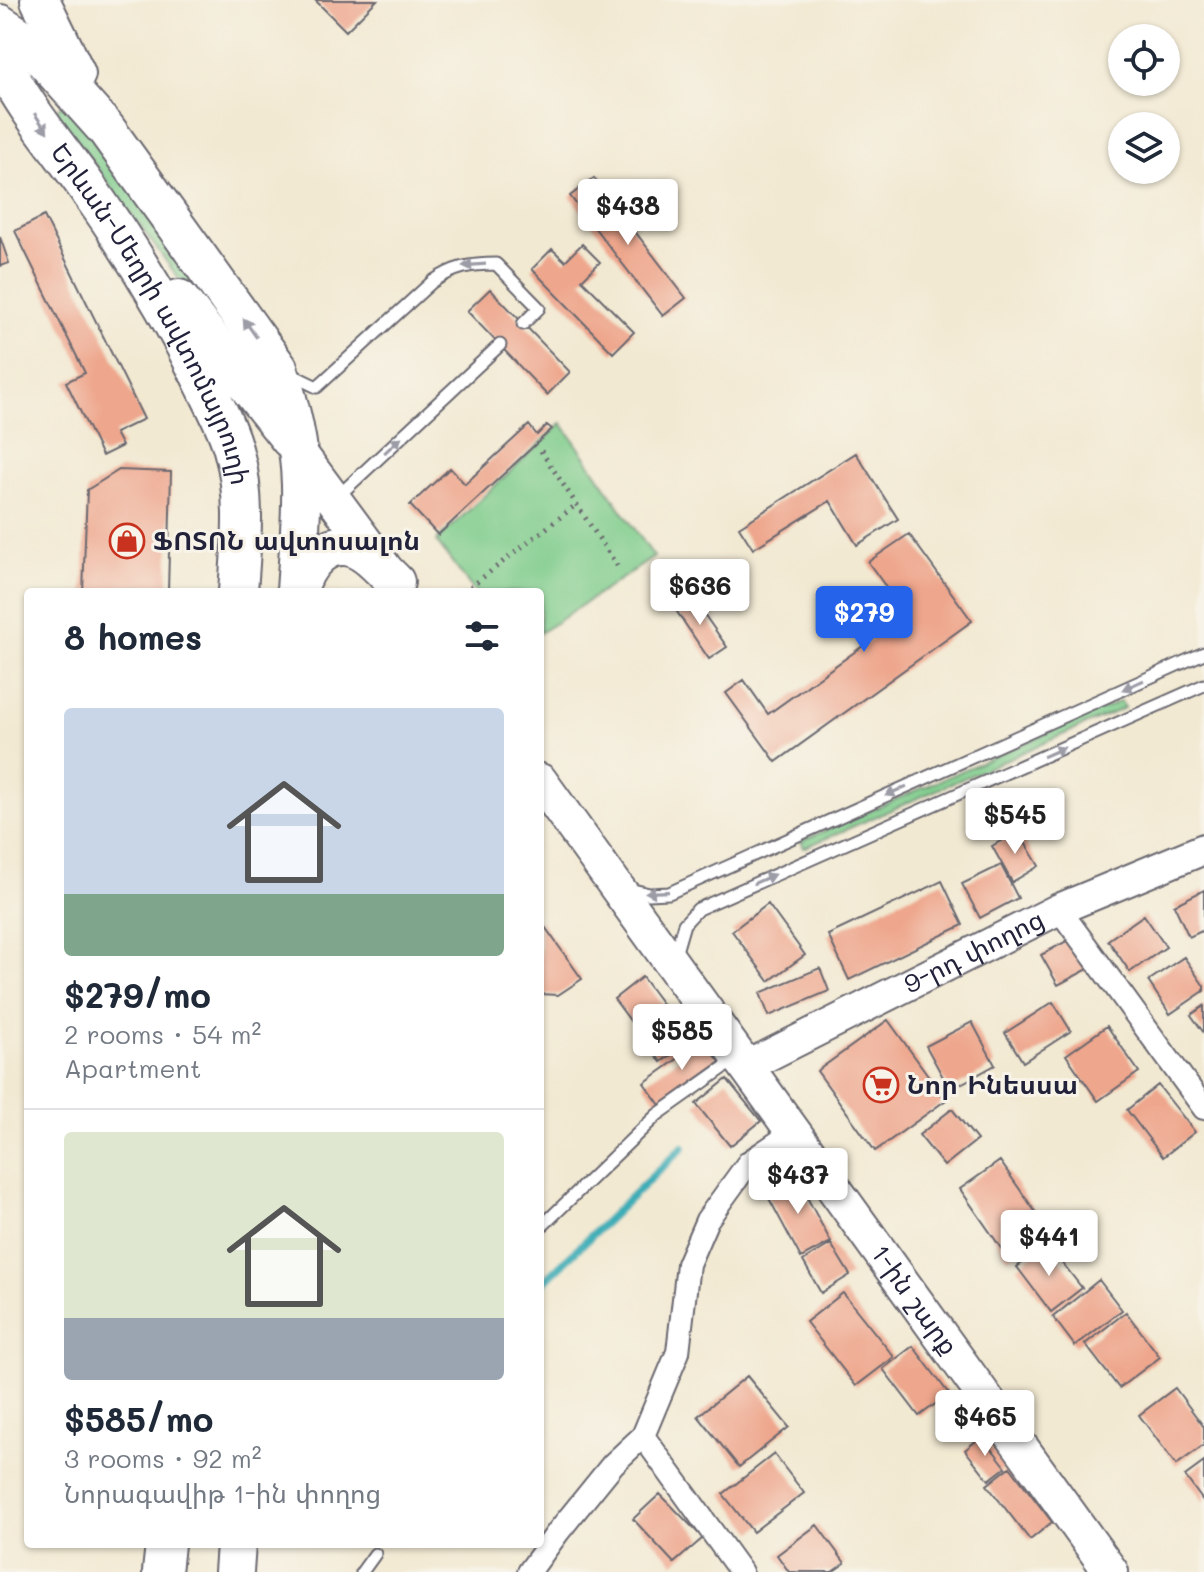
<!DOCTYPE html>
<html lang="en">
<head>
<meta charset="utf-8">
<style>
  :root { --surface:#fff; --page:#f2f2f3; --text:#1f2937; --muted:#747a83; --line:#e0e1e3; --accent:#2563eb }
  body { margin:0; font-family:Mali,"Noto Sans Armenian",sans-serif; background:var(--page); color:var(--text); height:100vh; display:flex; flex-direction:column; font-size:30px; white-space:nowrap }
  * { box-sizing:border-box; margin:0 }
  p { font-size:26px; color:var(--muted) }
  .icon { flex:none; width:44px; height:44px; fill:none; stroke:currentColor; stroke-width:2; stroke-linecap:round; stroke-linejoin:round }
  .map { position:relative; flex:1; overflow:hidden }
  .details { position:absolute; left:24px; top:588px; width:520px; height:960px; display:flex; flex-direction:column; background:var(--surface); border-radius:8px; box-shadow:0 2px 6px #0004 }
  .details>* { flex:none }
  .fabs { position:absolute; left:1108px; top:24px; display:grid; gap:16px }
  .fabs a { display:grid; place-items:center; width:72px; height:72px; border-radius:50%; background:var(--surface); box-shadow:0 2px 6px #0004; font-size:40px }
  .price { position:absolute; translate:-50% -68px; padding:0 18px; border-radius:8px; background:#fff; color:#222; font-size:26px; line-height:52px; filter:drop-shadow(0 2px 4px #0008) }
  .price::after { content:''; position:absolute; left:50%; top:48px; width:24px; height:18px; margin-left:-12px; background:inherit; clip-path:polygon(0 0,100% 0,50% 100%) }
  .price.active { background:var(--accent); color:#fff }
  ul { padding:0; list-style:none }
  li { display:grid; align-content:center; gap:16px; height:424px; padding:0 40px }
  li+li { border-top:2px solid var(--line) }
  li span { display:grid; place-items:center; height:248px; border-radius:8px; color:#555 }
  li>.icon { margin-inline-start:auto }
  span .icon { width:144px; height:144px; fill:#fffc; stroke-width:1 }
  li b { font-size:34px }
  h2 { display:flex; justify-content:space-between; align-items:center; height:96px; padding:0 40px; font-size:34px }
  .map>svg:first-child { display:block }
  .green { fill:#7ecc8b; stroke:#507763; stroke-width:2 }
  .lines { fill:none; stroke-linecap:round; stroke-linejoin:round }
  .stream { stroke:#3cadb7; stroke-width:8 }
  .building { fill:#eea68c }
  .lane-casing { stroke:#6b6870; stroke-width:15 }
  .street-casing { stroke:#6b6870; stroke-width:26 }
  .secondary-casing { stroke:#6b6870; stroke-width:34 }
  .primary-casing { stroke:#6b6870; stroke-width:38 }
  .highway-casing { stroke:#6b6870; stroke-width:42 }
  .path { stroke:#6b6870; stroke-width:5; stroke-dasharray:2 6; stroke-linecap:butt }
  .lane { stroke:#fff; stroke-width:11 }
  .street { stroke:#fff; stroke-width:22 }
  .secondary { stroke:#fff; stroke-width:30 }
  .primary { stroke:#fff; stroke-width:34 }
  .highway { stroke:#fff; stroke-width:38 }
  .oneway { fill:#9c9ca7 }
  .labels { text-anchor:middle; stroke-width:6; stroke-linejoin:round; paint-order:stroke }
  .street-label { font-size:26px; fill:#22223b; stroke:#f7f3e8 }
  .poi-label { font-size:26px; font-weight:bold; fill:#22223b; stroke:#f7f3e8; text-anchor:start }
</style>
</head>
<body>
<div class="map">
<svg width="1204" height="1572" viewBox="0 0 1204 1572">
  <rect width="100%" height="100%" fill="#f7f3e8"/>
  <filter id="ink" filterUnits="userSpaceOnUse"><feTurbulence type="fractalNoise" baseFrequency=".0125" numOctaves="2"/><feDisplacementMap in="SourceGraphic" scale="16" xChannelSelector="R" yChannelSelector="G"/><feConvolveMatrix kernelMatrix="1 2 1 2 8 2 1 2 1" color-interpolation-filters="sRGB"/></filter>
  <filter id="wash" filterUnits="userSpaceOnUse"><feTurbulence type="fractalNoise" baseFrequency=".006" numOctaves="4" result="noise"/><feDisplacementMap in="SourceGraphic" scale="32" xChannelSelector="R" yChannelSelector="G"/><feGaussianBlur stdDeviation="1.8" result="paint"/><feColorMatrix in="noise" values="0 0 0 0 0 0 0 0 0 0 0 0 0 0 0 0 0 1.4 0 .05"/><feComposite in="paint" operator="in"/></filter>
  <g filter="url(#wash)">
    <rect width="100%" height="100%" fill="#f2e9d2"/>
    <!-- green -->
    <path class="green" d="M67,101L209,295L197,303L55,111Z
      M562,423L654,557L540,633V592H475L436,541Z
      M1121,701L1124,708L804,848L801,841Z"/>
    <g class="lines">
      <!-- stream -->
      <path class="stream" d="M540,1285L683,1147"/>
    </g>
    <g id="blocks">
      <!-- building -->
      <path class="building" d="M315,0H377L346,31Z
        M594,178L686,298L663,316L570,196Z
        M44,216L144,419L115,433L122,446L102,456L66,382L85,373L15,231Z
        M0,237L9,263L0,266Z
        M582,244L600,262L582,280L634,332L613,353L532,269L552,249L565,261Z
        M490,289L570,372L547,395L467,311Z
        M529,425L537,435L547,425L552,429L438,535L410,505L450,468L465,484Z
        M856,453L898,519L857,545L830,501L753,549L739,527Z
        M119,470L171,472L168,592H83L87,490Z
        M909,534L972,621L776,762L726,693L744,680L768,714L906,615L868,562Z
        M690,594L727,647L709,659L673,606Z
        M1018,831L1039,866L1012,882L992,846Z
        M1001,865L1018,898L980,918L962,884Z
        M942,881L963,925L849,980L828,935Z
        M1204,890V930L1189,937L1174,905Z
        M768,904L805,955L769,981L732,931Z
        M1144,915L1166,947L1130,972L1108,940Z
        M540,920L582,979L558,995L540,994Z
        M1072,938L1088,969L1058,985L1041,955Z
        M1184,957L1204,986V991L1170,1014L1148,981Z
        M820,968L829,991L769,1016L760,993Z
        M642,977L690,1041L661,1062L614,999Z
        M1053,1002L1071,1031L1023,1062L1005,1033Z
        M1204,1006V1033L1191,1015Z
        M888,1020L946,1100L875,1151L817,1071Z
        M972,1022L995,1065L950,1090L926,1046Z
        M1107,1026L1139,1072L1098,1101L1066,1055Z
        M704,1040L720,1062L660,1105L644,1083Z
        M727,1079L761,1121L730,1146L696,1104Z
        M1158,1085L1195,1132L1163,1157L1127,1110Z
        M952,1109L977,1140L944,1166L919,1135Z
        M1000,1161L1048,1230L1008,1258L960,1189Z
        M795,1175L831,1242L801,1258L765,1191Z
        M1047,1243L1082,1288L1051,1312L1017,1267Z
        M831,1244L850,1275L821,1293L803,1261Z
        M1099,1280L1122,1310L1075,1346L1053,1317Z
        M843,1293L894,1357L856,1386L806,1322Z
        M1126,1312L1160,1357L1119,1388L1085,1344Z
        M913,1346L949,1394L919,1416L883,1369Z
        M747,1376L789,1427L739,1467L698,1416Z
        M1175,1388L1204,1427V1445L1176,1465L1139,1415Z
        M982,1436L1006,1467L989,1480L965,1450Z
        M774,1454L804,1493L753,1532L723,1494Z
        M1204,1462V1502L1185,1476Z
        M1010,1467L1052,1522L1030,1540L987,1485Z
        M660,1494L703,1538L674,1563L633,1519Z
        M817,1525L845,1563L832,1572H789L777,1555Z"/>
    </g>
  </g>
  <g filter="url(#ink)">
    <use href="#blocks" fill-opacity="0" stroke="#6b6870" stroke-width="2"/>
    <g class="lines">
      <!-- lane casing -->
      <g class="lane-casing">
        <path id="lane" d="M288,373L317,387L432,282C454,267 470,264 496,264L539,308L523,324
          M336,498L500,345
          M629,889L649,894L669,893L1204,653
          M675,955L684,924L698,909L1204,685
          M540,1228L657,1115L736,1059
          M362,1572L375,1554"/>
      </g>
      <!-- street casing -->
      <g class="street-casing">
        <path id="street" d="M1059,909L1204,1108
          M643,1436L741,1572
          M529,1572L558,1532L613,1464L643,1436L678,1352L688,1264L707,1220L749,1162L795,1131"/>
      </g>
      <!-- secondary casing -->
      <g class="secondary-casing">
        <g id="secondary">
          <path id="s1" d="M747,1066L1059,909L1204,849"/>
        </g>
      </g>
      <!-- primary casing -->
      <g class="primary-casing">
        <g id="primary">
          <path d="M298,451L383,566"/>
          <path id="s2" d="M540,781L1111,1572"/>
        </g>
      </g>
      <!-- highway casing -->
      <g class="highway-casing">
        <g id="highway">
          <path d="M40,0L76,74"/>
          <path d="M0,24L29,43L106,129L278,368C290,406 300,444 301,485C302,520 298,557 296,592"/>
          <path id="s3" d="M0,57C20,102 55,143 84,183C129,246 169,311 203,381C214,404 228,428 234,453C247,499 241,546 238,592"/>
          <path d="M179,299L290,439"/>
          <path d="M298,592C303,567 326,536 356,549C371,555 383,571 395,582"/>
          <path d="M162,1572L165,1544"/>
          <path d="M234,1572L236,1544"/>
        </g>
      </g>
      <!-- path -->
      <path class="path" d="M541,451L618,567
        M464,592L576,505"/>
      <!-- lane -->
      <use href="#lane" class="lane"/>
      <!-- street -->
      <use href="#street" class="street"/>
      <!-- secondary -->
      <use href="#secondary" class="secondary"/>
      <!-- primary -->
      <use href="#primary" class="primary"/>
      <!-- highway -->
      <use href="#highway" class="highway"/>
    </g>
    <!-- one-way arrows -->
    <defs><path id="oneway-solid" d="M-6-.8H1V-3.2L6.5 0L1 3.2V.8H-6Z" transform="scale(2)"/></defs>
    <g class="oneway">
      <use href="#oneway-solid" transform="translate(41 123) rotate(56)"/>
      <use href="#oneway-solid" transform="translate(474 265) rotate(176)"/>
      <use href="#oneway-solid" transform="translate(250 328) rotate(-125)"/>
      <use href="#oneway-solid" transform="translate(393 445) rotate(-43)"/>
      <use href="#oneway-solid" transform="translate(1133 685) rotate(156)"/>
      <use href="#oneway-solid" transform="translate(1054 752) rotate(-24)"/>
      <use href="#oneway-solid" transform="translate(896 791) rotate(156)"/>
      <use href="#oneway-solid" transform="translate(764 879) rotate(-24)"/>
      <use href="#oneway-solid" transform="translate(657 892) rotate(178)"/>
    </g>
  </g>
  <!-- icons -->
  <defs>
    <g id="shop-ring" transform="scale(1.8)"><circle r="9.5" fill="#f7f3e8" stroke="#c8321e" stroke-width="1.5"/><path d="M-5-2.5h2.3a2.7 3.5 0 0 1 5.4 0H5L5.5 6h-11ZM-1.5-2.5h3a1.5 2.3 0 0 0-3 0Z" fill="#c8321e"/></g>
    <g id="supermarket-ring" transform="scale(1.8)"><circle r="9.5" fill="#f7f3e8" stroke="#c8321e" stroke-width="1.5"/><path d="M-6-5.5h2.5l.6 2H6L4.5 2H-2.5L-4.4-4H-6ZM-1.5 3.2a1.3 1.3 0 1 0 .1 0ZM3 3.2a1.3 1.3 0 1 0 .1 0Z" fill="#c8321e"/></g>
  </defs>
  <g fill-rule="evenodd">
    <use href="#shop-ring" x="127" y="541"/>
    <use href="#supermarket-ring" x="881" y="1085"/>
  </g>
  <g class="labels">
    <!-- street labels -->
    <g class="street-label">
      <text dy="9" stroke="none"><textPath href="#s3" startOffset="300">Երևան-Մեղրի ավտոմայրուղի</textPath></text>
      <text dy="9" stroke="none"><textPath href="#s1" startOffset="254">9-րդ փողոց</textPath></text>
      <text dy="9" stroke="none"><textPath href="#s2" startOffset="640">1-ին շարք</textPath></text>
    </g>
    <!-- poi labels -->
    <g class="poi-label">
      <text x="153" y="550">ՖՈՏՈՆ ավտոսալոն</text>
      <text x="907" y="1094">Նոր Ինեսսա</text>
    </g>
  </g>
</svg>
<div class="fabs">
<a><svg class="icon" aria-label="locate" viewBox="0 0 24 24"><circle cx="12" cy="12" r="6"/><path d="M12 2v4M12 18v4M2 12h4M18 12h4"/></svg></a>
<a><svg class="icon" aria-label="layers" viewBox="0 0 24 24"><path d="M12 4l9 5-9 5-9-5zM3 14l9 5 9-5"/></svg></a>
</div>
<b class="price" style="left:628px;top:247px">$438</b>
<b class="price" style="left:700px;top:627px">$636</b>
<b class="price active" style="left:864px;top:654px">$279</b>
<b class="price" style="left:1015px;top:856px">$545</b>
<b class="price" style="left:682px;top:1072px">$585</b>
<b class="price" style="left:798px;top:1216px">$437</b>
<b class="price" style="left:1049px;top:1278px">$441</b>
<b class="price" style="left:985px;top:1458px">$465</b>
<section class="details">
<h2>8 homes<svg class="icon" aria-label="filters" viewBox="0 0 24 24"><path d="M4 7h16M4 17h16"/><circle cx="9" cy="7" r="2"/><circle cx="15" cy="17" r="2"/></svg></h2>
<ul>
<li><span style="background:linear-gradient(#c9d6e8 75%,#7fa58c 0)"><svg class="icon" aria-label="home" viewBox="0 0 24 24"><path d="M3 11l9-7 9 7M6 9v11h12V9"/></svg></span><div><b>$279/mo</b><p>2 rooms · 54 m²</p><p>Apartment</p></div></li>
<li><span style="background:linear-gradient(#dfe7d0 75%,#9aa5b1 0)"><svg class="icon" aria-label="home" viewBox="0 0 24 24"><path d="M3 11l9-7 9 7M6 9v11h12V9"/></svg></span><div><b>$585/mo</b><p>3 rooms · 92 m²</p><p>Նորագավիթ 1-ին փողոց</p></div></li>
</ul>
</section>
</div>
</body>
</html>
